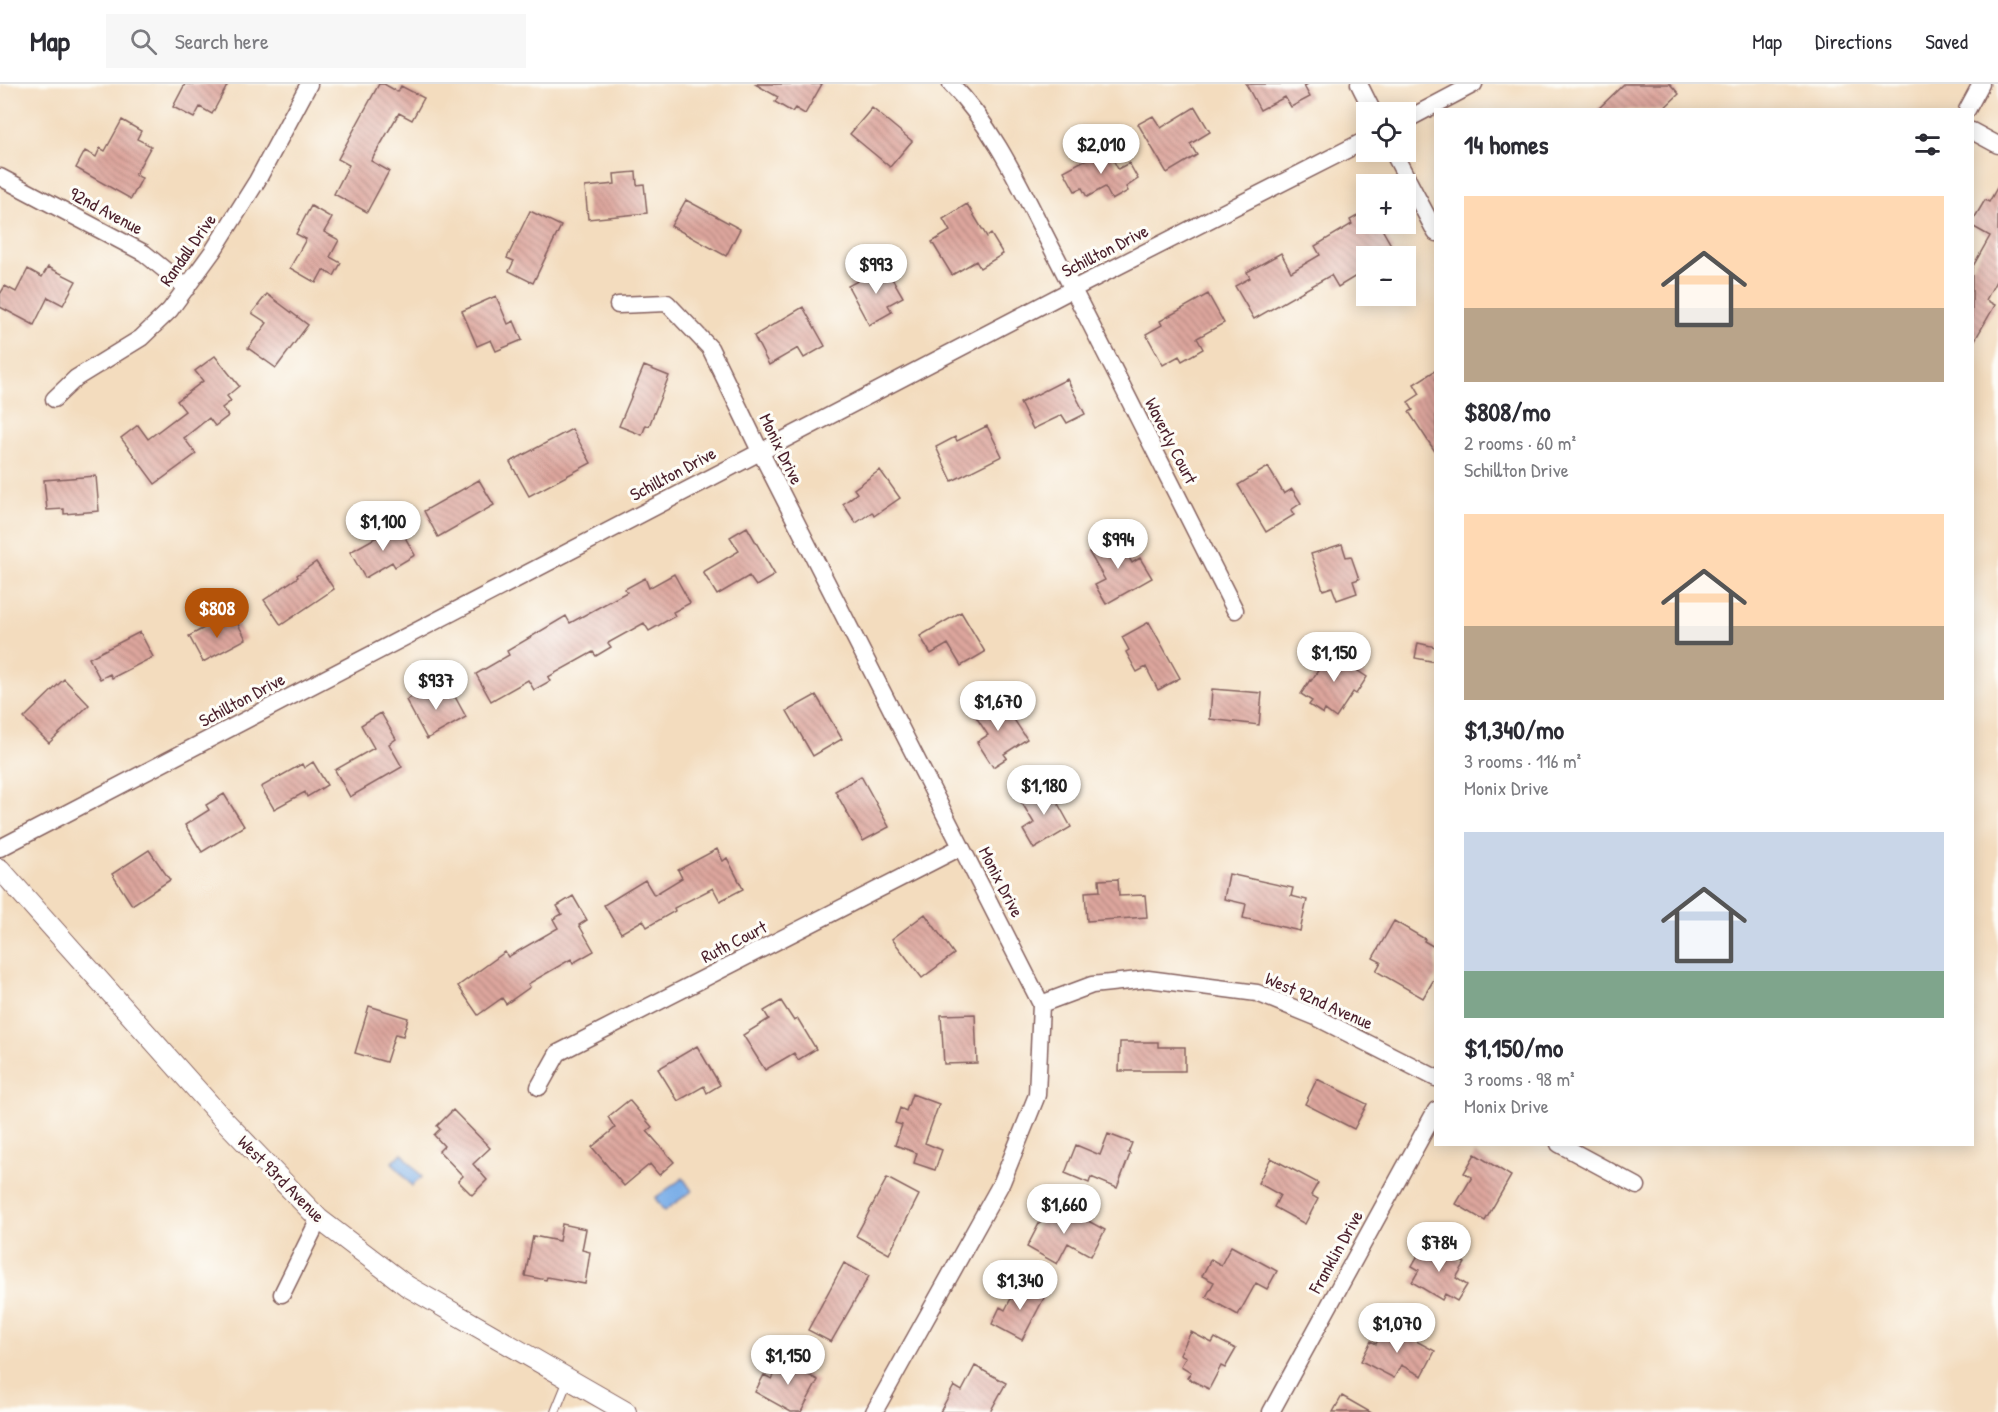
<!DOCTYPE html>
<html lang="en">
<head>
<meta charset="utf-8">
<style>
  :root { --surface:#fff; --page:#f7f7f7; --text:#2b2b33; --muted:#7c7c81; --line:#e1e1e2; --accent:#b45309 }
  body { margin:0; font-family:"Patrick Hand",sans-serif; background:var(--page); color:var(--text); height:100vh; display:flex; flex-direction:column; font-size:22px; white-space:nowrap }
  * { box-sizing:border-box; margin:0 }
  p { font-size:20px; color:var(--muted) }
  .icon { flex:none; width:33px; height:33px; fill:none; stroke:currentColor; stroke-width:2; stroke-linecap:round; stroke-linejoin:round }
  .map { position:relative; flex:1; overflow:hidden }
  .panel { position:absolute; left:1434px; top:24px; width:540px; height:1038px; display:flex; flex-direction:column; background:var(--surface); border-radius:0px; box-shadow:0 3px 15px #0003 }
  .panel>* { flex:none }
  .tools { position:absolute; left:1356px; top:18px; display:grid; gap:12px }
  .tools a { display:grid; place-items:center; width:60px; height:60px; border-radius:0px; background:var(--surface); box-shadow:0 3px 15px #0003; font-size:30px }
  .price { position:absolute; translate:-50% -51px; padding:0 14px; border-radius:21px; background:#fff; color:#222; font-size:20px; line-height:39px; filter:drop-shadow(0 2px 3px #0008) }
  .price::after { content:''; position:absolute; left:50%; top:36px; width:18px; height:14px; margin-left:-9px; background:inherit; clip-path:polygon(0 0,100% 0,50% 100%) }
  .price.on { background:var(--accent); color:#fff }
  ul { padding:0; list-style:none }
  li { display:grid; align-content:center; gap:12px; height:318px; padding:0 30px }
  li span { display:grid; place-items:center; height:186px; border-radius:0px; color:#555 }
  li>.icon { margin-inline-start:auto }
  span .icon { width:108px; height:108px; fill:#fffc; stroke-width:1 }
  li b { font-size:26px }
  h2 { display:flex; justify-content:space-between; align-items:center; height:72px; padding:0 30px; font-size:26px }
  header { display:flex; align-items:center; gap:36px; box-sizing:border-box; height:84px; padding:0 30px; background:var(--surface); border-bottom:2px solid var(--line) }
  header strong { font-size:28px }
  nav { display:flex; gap:33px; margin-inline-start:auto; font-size:21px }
  .search { width:420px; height:54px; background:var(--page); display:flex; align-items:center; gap:15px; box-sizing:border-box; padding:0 21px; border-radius:0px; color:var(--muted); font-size:22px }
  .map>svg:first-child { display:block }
  .water { fill:#7cafe8; stroke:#63678a; stroke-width:1.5 }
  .building { fill:url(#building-back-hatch) }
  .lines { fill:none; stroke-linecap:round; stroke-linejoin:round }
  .service-casing { stroke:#85615e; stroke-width:10 }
  .minor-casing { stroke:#85615e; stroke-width:19 }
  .tertiary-casing { stroke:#85615e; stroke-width:22 }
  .service { stroke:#fff; stroke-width:8 }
  .minor { stroke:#fff; stroke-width:16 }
  .tertiary { stroke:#fff; stroke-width:20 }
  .labels { text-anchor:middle; stroke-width:6; stroke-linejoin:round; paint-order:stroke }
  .street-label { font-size:18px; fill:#4a1f2b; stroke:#fdfcf7 }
</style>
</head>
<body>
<header>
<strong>Map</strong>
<div class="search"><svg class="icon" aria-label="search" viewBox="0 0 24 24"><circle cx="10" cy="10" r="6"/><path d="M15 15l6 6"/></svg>Search here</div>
<nav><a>Map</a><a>Directions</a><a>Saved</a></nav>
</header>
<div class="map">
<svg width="1998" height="1328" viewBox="0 0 1998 1328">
  <defs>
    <pattern id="building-back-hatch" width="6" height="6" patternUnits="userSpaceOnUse" patternTransform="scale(1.5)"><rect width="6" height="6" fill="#dda69d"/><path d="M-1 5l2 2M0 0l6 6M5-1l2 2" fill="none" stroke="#b58780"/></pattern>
  </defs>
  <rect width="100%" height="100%" fill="#fdfcf7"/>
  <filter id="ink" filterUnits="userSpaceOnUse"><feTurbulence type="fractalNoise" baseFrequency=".0167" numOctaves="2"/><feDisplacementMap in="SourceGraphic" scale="12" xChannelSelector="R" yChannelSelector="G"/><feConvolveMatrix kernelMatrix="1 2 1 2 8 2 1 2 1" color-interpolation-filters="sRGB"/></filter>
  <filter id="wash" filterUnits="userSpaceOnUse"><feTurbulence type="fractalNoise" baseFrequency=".008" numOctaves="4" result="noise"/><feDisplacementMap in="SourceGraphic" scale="24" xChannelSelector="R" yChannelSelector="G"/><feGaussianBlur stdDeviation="1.35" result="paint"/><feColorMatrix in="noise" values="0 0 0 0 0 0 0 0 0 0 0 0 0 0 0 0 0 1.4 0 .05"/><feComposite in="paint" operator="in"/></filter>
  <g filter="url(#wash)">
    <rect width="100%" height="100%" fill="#f3dcbe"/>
    <!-- water -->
    <path class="water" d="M402,1069L422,1093L412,1102L392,1078Z
      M683,1094L692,1107L664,1127L655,1114Z"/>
    <g id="blocks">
      <!-- building -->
      <path class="building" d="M185,0H228L212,30L200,23L194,34L173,23Z
        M379,0H384L398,8L401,2L424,14L412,36L399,29L371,77L389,87L367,128L334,110L349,81L338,75Z
        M755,0H822L805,30L795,24L792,28L775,18L778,13Z
        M1246,0H1308L1304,2L1310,13L1291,23L1285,13L1260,26Z
        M1624,0H1670L1679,10L1662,26H1597Z
        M1195,23L1210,48L1190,60L1197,71L1167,89L1138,40L1153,32L1161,44Z
        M872,24L912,57L890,83L850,50Z
        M122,36L141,47L137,55L151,62L135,91L142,94L131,115L76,84L85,67L96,73L100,64L105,67Z
        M1107,64L1118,85L1129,79L1138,95L1126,103L1128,107L1112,116L1105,103L1087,113L1082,104L1075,107L1064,87Z
        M636,88L637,101L644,100L647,129L588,135L585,103L615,100L614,90Z
        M1998,102V193L1986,216L1995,221L1972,261V184L1990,152L1972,142V138L1985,116L1989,118Z
        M686,116L740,145L726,172L671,142Z
        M967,120L987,153L991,150L1003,170L980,184L976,177L952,191L932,158L950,147L943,135Z
        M311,122L332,134L324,148L339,156L330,173L341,179L334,192L323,186L316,199L290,184L306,155L296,150Z
        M530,127L561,142L533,199L509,187L514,177L507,174Z
        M1366,127V140H1379L1394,166L1384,172H1366V186L1338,203L1331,191L1254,235L1235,202L1250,194L1247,188L1281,169L1291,188L1320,171L1315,162L1352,140L1350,136Z
        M885,182L903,213L888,221L892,228L869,241L848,202Z
        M48,183L76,197L63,221L48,213L34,241L0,223V210L5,202L16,208L28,185L42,193Z
        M267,210L308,241L276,284L248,264L267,239L252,229Z
        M1208,210L1224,239L1197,254L1203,265L1182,277L1179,272L1163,281L1146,250L1162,241L1160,237Z
        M496,212L508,240L514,237L522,256L496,267L491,256L477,262L462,227Z
        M803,223L825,262L804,274L798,264L769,281L754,252Z
        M215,272L239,302L227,312L231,317L222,324L228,332L215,342L209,334L184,354L196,370L155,400L121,354L138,341L148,355L185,327L177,317L203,297L195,287Z
        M644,282L669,292L649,342L646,341L642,351L619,342Z
        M1436,286V369L1409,328L1413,326L1408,318L1420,310L1414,300Z
        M1067,295L1085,330L1067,339L1062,331L1033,345L1020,319Z
        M987,342L1002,372L952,397L936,363L955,353L957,357Z
        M572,345L591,379L529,412L510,378Z
        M1268,383L1284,410L1292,405L1301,419L1291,426L1294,431L1266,448L1238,401Z
        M880,386L900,414L874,432L872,428L856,439L843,420L857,409L854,405Z
        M96,392L99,427L64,430V425L47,426L44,396Z
        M479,396L494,421L438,453L424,427Z
        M398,441L415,471L395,483L392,478L365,494L350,468Z
        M747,443L775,491L756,502L749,492L717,511L703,488L739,467L730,453Z
        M1117,452L1132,479L1140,474L1152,494L1106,520L1095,501L1105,496L1089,468Z
        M1342,460L1346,473L1351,472L1359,495L1353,497L1357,509L1337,516L1332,503L1323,506L1311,470Z
        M316,478L334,505L281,541L264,516L298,493L297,491Z
        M674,490L690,519L673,528L675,532L649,547L644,539L608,559L611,563L596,572L593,568L548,593L550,597L534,606L528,596L491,617L476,590L509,571L507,567L566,532L570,539L627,508L625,505L645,494L649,504Z
        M961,528L985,568L961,582L948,560L931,570L920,552Z
        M235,535L246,555L203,578L189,552L219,536L222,542Z
        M1149,538L1180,594L1158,606L1146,583L1137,588L1126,568L1129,566L1122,553Z
        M140,548L153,573L112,594L110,590L100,595L89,574Z
        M1418,559L1436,563V578L1415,574Z
        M1335,561L1357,575L1352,583L1367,593L1356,610L1353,608L1336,634L1325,626L1323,630L1309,621L1312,617L1301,610L1310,596L1311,597Z
        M64,595L89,621L49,659L24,634Z
        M448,600L466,633L427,655L406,616L422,607L425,613Z
        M1212,605L1262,609L1259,641L1210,635Z
        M816,611L842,655L813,672L787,627Z
        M999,613L1027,655L1004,670L1007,674L993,683L977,658L988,651L974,630Z
        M381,629L396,655L389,660L402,683L350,713L335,686L374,664L361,641Z
        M313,678L327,701L307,713L305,708L274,725L261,703L302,680L304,684Z
        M861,692L889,743L863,757L835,707Z
        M1046,698L1071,743L1034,765L1023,746L1034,739L1019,714Z
        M224,710L244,742L202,768L185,741L209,726L206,721Z
        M717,765L723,777L727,774L743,805L720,817L713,804L674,824L675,827L647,843L643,836L621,849L604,821L645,796L654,811L682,794L678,786Z
        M149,766L170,796L132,821L112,790Z
        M1229,790L1293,804L1291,812L1307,816L1300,847L1243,834L1246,820L1224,815Z
        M1118,795L1119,812L1145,811L1147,833L1087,837L1085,808L1100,807L1099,796Z
        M573,812L587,836L579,841L594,867L573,879L571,875L528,900L530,903L506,920L502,914L478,931L458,902L505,868L508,873L558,844L553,835L562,830L557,822Z
        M925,830L954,870L922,894L892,855Z
        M1394,837L1425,855L1424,857L1436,864V892L1423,914L1376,887L1381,878L1373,874Z
        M781,917L794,937L798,935L816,965L798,976L794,969L765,986L743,951L769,935L764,927Z
        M369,922L408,934L403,952L395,950L386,978L355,969Z
        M975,930L977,979L944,980L941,931Z
        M1120,958H1158V963H1185V987H1119Z
        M697,962L720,1001L707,1009L704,1002L678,1017L658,985Z
        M1317,995L1367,1020L1354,1045L1305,1020Z
        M912,1010L939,1020L925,1059L942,1066L935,1086L914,1079L917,1069L895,1061L902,1041L895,1039L900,1024L906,1027Z
        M629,1016L652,1043L647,1047L674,1078L659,1091L650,1080L624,1102L592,1063L615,1044L608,1033Z
        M453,1026L490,1064L473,1080L487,1096L472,1111L458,1097L463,1092L439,1067L444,1062L434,1051L440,1045L437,1042Z
        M1108,1050L1132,1059L1128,1069L1130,1070L1117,1104L1091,1093L1089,1099L1065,1089L1076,1061L1100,1071Z
        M1475,1070L1511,1092L1485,1137L1456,1120L1472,1093L1464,1089Z
        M1271,1074L1318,1099L1311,1111L1318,1115L1305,1140L1274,1123L1280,1111L1258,1099Z
        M887,1094L919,1111L889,1170L856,1152Z
        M1057,1120L1105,1146L1091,1172L1068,1159L1057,1180L1027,1163L1043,1132L1049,1135Z
        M562,1140L586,1145L582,1166L590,1168L585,1200L547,1193L546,1196L525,1192L533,1152L559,1157Z
        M1426,1157L1465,1179L1456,1194L1467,1201L1457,1217L1445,1210L1442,1216L1412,1198L1419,1186L1412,1182Z
        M1231,1162L1277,1187L1267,1205L1256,1199L1238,1231L1206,1213L1214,1198L1202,1192L1211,1175L1221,1181Z
        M844,1179L869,1192L831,1258L808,1246Z
        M1020,1197L1046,1210L1022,1256L992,1240L1000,1223L1005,1226Z
        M1386,1241L1435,1267L1422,1292L1401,1281L1394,1294L1361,1277L1371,1257L1376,1260Z
        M1191,1248L1212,1259L1215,1254L1236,1265L1225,1284L1221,1282L1209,1305L1187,1294L1191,1288L1181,1282L1186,1273L1180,1270Z
        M785,1271L805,1282L802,1288L818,1296L801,1328H791L755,1308L764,1291L772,1295Z
        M975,1282L1006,1299L990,1328H940L954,1302L962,1307Z
        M1342,1312L1370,1328H1333Z"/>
    </g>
  </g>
  <g filter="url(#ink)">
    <use href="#blocks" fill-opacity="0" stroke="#85615e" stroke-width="1.5"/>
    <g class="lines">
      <!-- service casing -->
      <g class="service-casing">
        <path id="service" d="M555,1328L568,1296"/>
      </g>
      <!-- minor casing -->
      <g class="minor-casing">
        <path id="minor" d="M951,0C999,49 1025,114 1057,174C1117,291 1176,409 1235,526
          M1359,0L1373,28
          M1967,26L1981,0
          M1406,36L1474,0
          M1972,47L1998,61
          M1393,68L1436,149
          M0,93L144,169L187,204
          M618,221L667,219L710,264L760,367L1041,920L1037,1011L1002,1098L874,1328
          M54,315L76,294L141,254L170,226L213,167L257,97L309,0
          M0,764L1073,205L1366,56
          M1041,920L1092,901L1148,895L1257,909L1316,933L1436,994
          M539,1003L558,969L961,763
          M1559,1060L1637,1102
          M282,1210L319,1135
          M1271,1328L1436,1026"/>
      </g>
      <!-- tertiary casing -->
      <g class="tertiary-casing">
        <path id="tertiary" d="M0,785L222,1034L319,1135L407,1202L626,1328"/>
      </g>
      <!-- service -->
      <use href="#service" class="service"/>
      <!-- minor -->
      <use href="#minor" class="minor"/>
      <!-- tertiary -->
      <use href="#tertiary" class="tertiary"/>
    </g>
  </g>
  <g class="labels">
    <!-- street labels -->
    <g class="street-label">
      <text transform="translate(106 127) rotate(28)" y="6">92nd Avenue</text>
      <text transform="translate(188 166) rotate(-55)" y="6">Randall Drive</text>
      <text transform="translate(1105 167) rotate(-27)" y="6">Schillton Drive</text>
      <text transform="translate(1171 357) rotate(63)" y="6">Waverly Court</text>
      <text transform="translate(781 365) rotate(64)" y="6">Monix Drive</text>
      <text transform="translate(673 390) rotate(-28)" y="6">Schillton Drive</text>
      <text transform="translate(242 616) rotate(-28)" y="6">Schillton Drive</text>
      <text transform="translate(1001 798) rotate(63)" y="6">Monix Drive</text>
      <text transform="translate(734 858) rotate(-27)" y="6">Ruth Court</text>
      <text transform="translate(1319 917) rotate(24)" y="6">West 92nd Avenue</text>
      <text transform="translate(281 1095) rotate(45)" y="6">West 93rd Avenue</text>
      <text transform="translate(1336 1168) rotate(-61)" y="6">Franklin Drive</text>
    </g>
  </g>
</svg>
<div class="tools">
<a><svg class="icon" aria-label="locate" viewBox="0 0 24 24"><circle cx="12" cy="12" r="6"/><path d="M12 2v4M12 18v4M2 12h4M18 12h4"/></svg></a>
<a>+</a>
<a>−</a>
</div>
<b class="price" style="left:1101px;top:91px">$2,010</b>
<b class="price" style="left:876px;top:211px">$993</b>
<b class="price" style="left:383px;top:468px">$1,100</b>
<b class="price" style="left:1118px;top:486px">$994</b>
<b class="price on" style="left:217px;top:555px">$808</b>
<b class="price" style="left:1334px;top:599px">$1,150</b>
<b class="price" style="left:436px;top:627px">$937</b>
<b class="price" style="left:998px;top:648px">$1,670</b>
<b class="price" style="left:1044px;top:732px">$1,180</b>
<b class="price" style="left:1064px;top:1151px">$1,660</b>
<b class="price" style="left:1439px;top:1189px">$784</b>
<b class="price" style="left:1020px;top:1227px">$1,340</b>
<b class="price" style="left:1397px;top:1270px">$1,070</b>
<b class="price" style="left:788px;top:1302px">$1,150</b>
<section class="panel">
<h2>14 homes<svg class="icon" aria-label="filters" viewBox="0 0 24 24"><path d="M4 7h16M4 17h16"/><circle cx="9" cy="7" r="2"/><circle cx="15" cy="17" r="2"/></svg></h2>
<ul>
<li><span style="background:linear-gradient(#ffd9b3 60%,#b9a48a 0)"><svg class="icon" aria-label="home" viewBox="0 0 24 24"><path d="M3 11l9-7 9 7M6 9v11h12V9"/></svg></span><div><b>$808/mo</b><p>2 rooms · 60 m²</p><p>Schillton Drive</p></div></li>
<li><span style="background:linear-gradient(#ffd9b3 60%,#b9a48a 0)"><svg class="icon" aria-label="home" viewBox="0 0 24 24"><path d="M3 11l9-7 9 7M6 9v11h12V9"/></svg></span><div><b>$1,340/mo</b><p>3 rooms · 116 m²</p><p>Monix Drive</p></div></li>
<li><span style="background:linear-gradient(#c9d6e8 75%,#7fa58c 0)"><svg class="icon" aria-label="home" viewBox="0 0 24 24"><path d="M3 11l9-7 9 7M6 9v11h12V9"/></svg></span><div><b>$1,150/mo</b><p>3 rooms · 98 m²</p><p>Monix Drive</p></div></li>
</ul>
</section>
</div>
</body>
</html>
